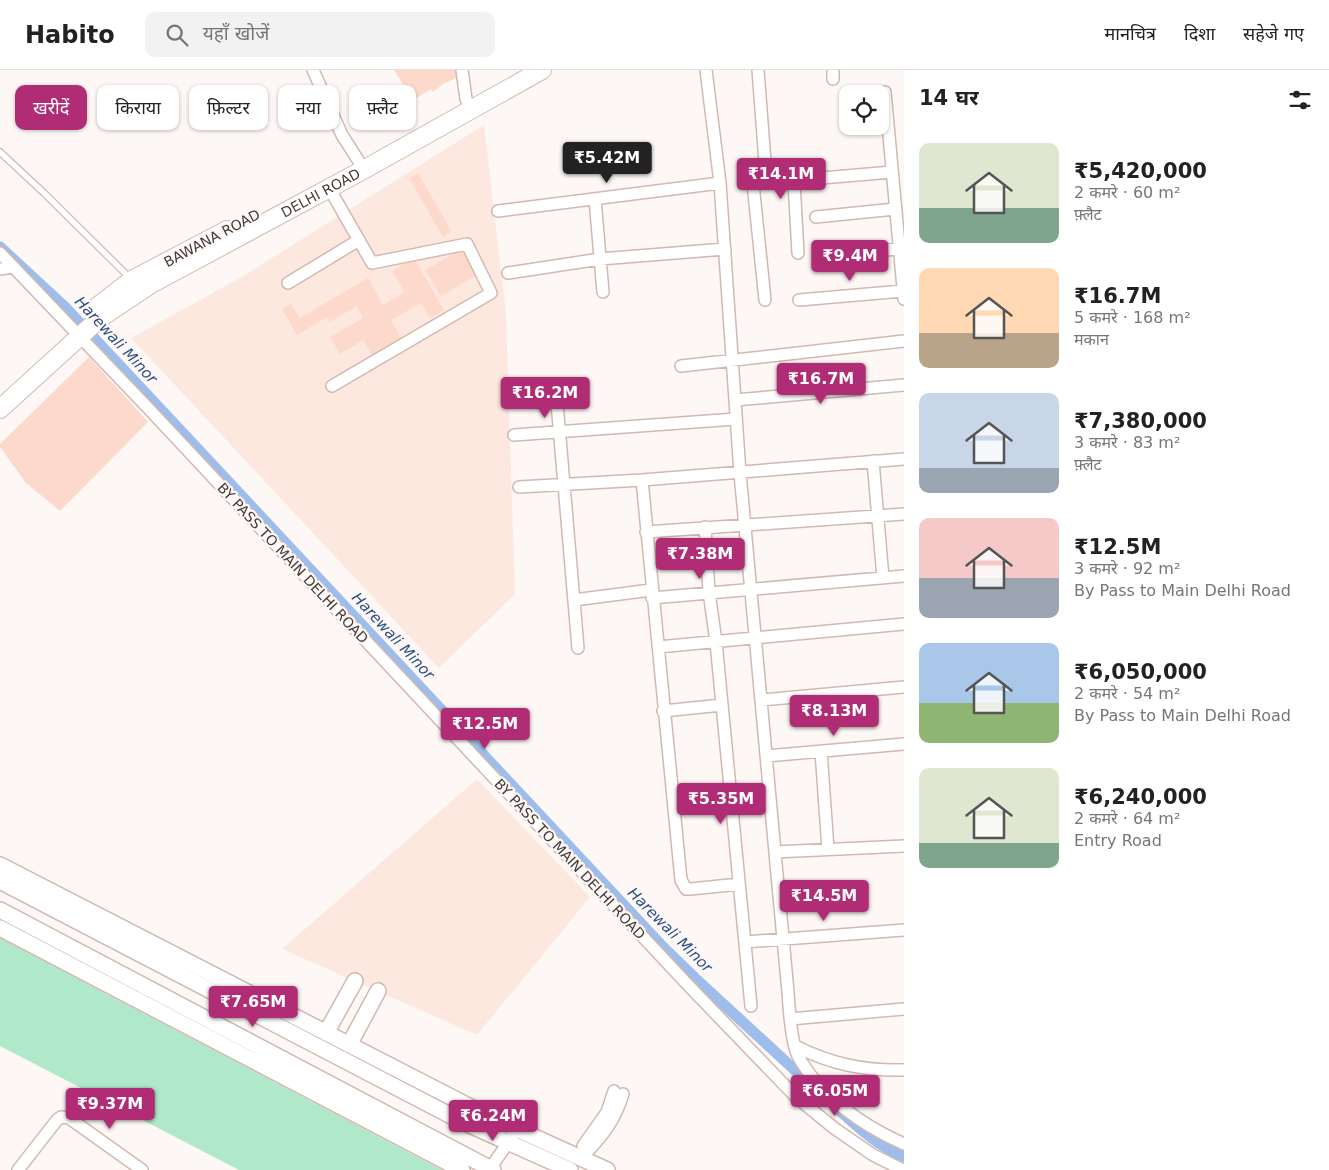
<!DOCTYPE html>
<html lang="hi">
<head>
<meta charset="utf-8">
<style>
  :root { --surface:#fff; --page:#f2f2f2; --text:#222; --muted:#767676; --line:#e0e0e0; --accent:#b02d75 }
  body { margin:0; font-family:"DejaVu Sans","Noto Sans Devanagari",sans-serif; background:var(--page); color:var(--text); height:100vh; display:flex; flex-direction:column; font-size:19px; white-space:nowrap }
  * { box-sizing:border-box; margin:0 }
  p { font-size:16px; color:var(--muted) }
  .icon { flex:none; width:28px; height:28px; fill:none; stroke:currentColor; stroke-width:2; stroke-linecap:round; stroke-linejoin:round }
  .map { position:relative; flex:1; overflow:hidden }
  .drawer { display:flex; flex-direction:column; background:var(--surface); width:425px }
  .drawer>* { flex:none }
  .hud { position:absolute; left:15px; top:15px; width:475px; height:45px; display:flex; gap:10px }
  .controls { position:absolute; left:839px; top:15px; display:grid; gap:10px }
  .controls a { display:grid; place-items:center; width:50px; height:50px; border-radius:10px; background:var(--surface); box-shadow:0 1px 4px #0004; font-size:25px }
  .price { position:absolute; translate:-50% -42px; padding:0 11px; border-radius:5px; background:var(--accent); color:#fff; font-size:16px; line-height:32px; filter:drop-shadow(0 1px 2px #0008) }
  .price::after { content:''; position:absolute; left:50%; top:30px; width:15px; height:11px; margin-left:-8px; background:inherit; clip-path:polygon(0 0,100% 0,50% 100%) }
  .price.selected { background:#222; color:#fff }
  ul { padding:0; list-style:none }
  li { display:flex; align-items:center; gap:15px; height:125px; padding:0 15px }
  li span { display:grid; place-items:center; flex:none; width:140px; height:100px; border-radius:10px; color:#555 }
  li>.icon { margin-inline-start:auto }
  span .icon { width:60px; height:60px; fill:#fffc; stroke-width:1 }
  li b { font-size:21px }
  h2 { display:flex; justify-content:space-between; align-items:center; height:60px; padding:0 15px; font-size:21px }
  .pill { padding:0 18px; border-radius:10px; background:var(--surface); box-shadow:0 1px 4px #0004; font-size:18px; line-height:45px }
  .pill.selected { background:var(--accent); color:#fff }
  header { display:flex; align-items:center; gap:30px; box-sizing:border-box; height:70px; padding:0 25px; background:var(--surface); border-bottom:1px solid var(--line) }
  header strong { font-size:24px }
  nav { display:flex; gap:28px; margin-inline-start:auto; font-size:18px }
  .search { width:350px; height:45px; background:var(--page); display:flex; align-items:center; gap:12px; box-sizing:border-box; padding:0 18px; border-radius:10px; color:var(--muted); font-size:19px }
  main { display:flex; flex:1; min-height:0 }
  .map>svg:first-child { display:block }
  .built { fill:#fde8e0 }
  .green { fill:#b0e9c9 }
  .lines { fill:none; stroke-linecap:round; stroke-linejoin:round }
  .canal { stroke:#9fbdeb; stroke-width:11 }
  .building { fill:#fdd9cb }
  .lane-casing { stroke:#d2b9af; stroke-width:8 }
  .street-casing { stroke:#d2b9af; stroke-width:14 }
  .secondary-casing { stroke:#d2b9af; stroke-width:18 }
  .primary-casing { stroke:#d2b9af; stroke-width:20 }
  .lane { stroke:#fff; stroke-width:5.5 }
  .street { stroke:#fff; stroke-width:11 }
  .secondary { stroke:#fff; stroke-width:15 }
  .primary { stroke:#fff; stroke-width:18 }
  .labels { text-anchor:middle; stroke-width:4.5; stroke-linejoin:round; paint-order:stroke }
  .street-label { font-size:14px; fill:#443935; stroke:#fdf8f5 }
  .water-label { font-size:15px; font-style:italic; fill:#2b5089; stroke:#fdf8f5 }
</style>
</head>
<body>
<header>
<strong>Habito</strong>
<div class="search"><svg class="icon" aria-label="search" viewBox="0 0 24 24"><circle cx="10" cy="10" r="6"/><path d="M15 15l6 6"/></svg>यहाँ खोजें</div>
<nav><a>मानचित्र</a><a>दिशा</a><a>सहेजे गए</a></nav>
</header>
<main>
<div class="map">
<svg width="904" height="1100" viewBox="0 0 904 1100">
  <rect width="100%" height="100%" fill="#fdf8f5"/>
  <!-- built -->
  <path class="built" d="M484,55L506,244L515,524L439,598L131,268L240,208Z
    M477,709L590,827L477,965L282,879Z"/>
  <!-- green -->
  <path class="green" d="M0,868L442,1100H239L0,976Z"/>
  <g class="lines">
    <!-- canal -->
    <path class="canal" d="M0,177L65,237L663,877L695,908L823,1026
      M837,1038C858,1057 878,1076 904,1087"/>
  </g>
  <!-- building -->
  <path class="building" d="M394,0H457L459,7L443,14L433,22L431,19L413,30Z
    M418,103L452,162L443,167L409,108Z
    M463,178L478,204L441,226L425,200Z
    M414,188L444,240L430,248L421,233L391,250L401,268L372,285L363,270L340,284L330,267L363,248L357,236L330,252L327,247L297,265L282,239L291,234L300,248L368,208L383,235L405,222L392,201Z
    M89,287L148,352L60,441L26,413L0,377V374Z"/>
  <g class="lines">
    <!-- lane casing -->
    <g class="lane-casing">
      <path id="lane" d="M0,82L44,123L130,208"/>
    </g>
    <!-- street casing -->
    <g class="street-casing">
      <path id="street" d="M313,0L342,65L358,90
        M462,0L466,29L471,39
        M706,0L720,113L740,403L775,782L904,776
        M758,0L765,92L764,96L753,102L752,104L765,230
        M833,0V9
        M885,22L904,229
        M329,118L372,193L467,174L491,223L332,316
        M595,129L603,222
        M498,141L720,113
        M816,147L895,139
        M0,183L149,339L688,915L796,1027L834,1058L873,1085L903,1100
        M798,183L794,112L810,109L892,102
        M821,185L899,179
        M0,199L13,197
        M508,203L600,189L725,179
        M288,213L359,170
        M799,230L903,221
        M681,296L904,271
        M735,330L904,315
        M557,333L578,578
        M514,365L736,349
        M873,391L883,508
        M642,410L904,389
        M519,417L642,410L681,810L686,819H691L739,814
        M705,457L709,522L716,572L751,936
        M646,462L904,444
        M652,528L904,506
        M574,530L651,520
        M658,577L904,554
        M761,630L904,617
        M663,641L722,635
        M821,681L828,779
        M766,686L904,674
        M775,782C779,829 784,876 788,922C789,938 791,972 798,986C820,1026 863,1056 904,1074
        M745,872L904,860
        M790,949L904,939
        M795,976C831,994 864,1001 904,1000
        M583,1076L607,1042L614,1021
        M591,1094L586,1085L587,1082C605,1063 615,1049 623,1024
        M18,1100L57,1050L61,1047L69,1048L142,1100
        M489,1100L517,1060"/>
    </g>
    <!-- secondary casing -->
    <g class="secondary-casing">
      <path id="secondary" d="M0,795L484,1044L607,1100
        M0,811L463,1052L570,1100
        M0,840L493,1100
        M0,858L462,1100
        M326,963L355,911
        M349,975L378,921"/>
    </g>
    <!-- primary casing -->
    <g class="primary-casing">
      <g id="primary">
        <path d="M93,240L132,210L227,160"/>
        <path id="s1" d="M0,339L100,248L151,214L363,100L542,0"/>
      </g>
    </g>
    <!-- lane -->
    <use href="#lane" class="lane"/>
    <!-- street -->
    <use href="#street" class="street"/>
    <!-- secondary -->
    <use href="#secondary" class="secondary"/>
    <!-- primary -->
    <use href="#primary" class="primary"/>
  </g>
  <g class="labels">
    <!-- street labels -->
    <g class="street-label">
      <text dy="5" stroke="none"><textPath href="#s1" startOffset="389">DELHI ROAD</textPath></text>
      <text transform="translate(212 168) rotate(-28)" y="5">BAWANA ROAD</text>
      <text transform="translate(293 493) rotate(47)" y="5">BY PASS TO MAIN DELHI ROAD</text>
      <text transform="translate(570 789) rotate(47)" y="5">BY PASS TO MAIN DELHI ROAD</text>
    </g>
    <!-- water labels -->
    <g class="water-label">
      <text transform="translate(116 270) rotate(47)" y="5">Harewali Minor</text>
      <text transform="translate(393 566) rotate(47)" y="5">Harewali Minor</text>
      <text transform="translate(670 860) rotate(45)" y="5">Harewali Minor</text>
    </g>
  </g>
</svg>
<div class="controls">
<a><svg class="icon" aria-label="locate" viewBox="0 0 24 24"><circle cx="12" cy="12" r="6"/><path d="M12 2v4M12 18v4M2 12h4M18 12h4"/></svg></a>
</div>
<b class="price selected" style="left:607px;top:114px">₹5.42M</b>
<b class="price" style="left:781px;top:130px">₹14.1M</b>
<b class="price" style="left:850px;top:212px">₹9.4M</b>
<b class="price" style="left:821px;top:335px">₹16.7M</b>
<b class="price" style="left:545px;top:349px">₹16.2M</b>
<b class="price" style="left:700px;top:510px">₹7.38M</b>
<b class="price" style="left:834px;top:667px">₹8.13M</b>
<b class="price" style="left:485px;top:680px">₹12.5M</b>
<b class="price" style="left:721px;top:755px">₹5.35M</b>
<b class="price" style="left:824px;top:852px">₹14.5M</b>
<b class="price" style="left:253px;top:958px">₹7.65M</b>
<b class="price" style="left:835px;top:1047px">₹6.05M</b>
<b class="price" style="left:110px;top:1060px">₹9.37M</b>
<b class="price" style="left:493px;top:1072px">₹6.24M</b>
<div class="hud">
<a class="pill selected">खरीदें</a>
<a class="pill">किराया</a>
<a class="pill">फ़िल्टर</a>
<a class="pill">नया</a>
<a class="pill">फ़्लैट</a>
</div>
</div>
<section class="drawer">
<h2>14 घर<svg class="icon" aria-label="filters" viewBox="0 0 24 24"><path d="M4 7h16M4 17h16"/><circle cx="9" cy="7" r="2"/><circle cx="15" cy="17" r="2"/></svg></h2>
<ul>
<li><span style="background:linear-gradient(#dfe7d0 65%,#7fa58c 0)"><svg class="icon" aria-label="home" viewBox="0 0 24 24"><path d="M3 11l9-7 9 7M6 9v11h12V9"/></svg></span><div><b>₹5,420,000</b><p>2 कमरे · 60 m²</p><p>फ़्लैट</p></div></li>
<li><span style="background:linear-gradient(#ffd9b3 65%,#b9a48a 0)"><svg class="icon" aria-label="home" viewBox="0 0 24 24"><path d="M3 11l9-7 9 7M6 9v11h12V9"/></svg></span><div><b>₹16.7M</b><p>5 कमरे · 168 m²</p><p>मकान</p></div></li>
<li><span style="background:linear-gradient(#c9d6e8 75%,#9aa5b1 0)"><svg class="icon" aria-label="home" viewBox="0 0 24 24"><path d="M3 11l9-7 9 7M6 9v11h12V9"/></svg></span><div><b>₹7,380,000</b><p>3 कमरे · 83 m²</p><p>फ़्लैट</p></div></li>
<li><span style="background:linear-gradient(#f6c9c9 60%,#9aa5b1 0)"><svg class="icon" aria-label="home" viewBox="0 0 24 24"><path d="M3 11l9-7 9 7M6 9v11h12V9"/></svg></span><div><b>₹12.5M</b><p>3 कमरे · 92 m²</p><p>By Pass to Main Delhi Road</p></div></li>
<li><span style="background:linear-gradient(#a9c7e8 60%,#8fb573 0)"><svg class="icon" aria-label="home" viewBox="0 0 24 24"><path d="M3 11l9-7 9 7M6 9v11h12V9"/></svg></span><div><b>₹6,050,000</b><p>2 कमरे · 54 m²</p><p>By Pass to Main Delhi Road</p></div></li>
<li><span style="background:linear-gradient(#dfe7d0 75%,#7fa58c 0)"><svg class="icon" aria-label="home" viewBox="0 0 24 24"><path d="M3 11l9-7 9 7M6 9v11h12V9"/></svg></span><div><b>₹6,240,000</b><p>2 कमरे · 64 m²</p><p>Entry Road</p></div></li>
</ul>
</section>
</main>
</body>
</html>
